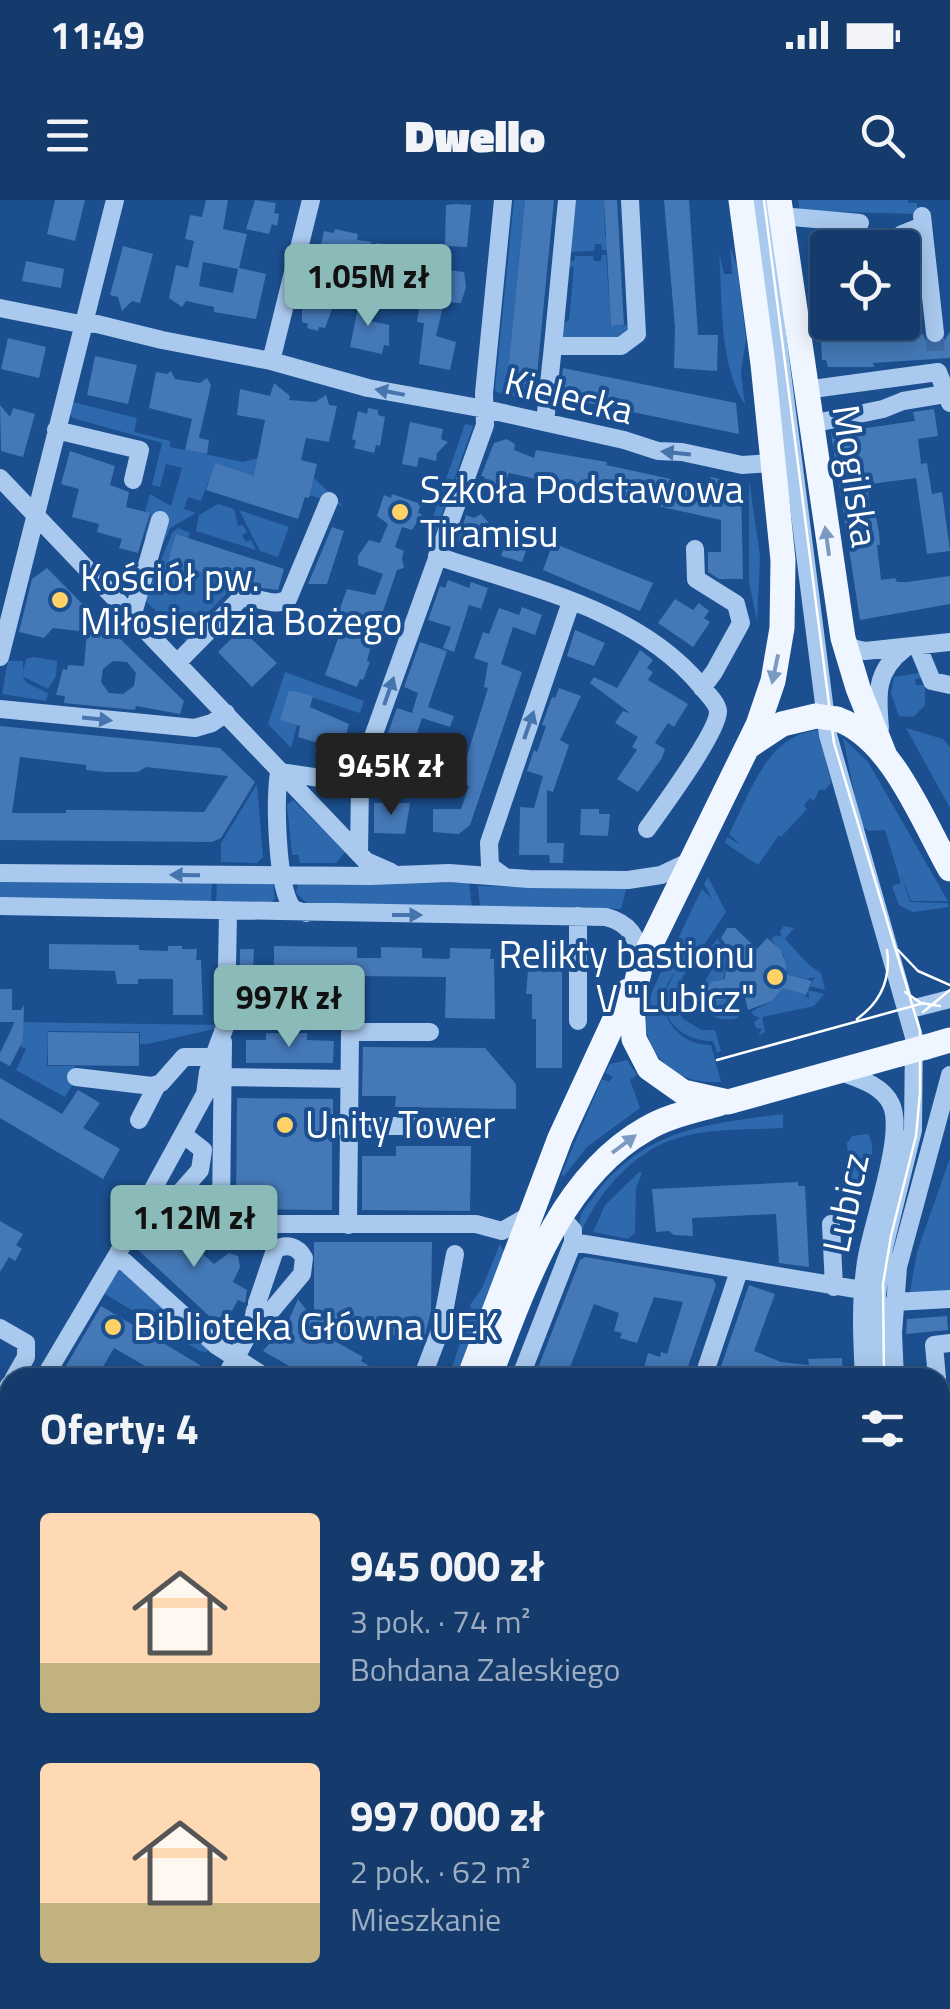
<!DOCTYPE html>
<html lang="pl">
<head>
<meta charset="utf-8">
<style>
  :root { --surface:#143b6b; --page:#214673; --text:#f1f3f6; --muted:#9dadc1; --line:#33557e; --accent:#8bbbb9 }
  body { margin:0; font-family:"Titillium Web",sans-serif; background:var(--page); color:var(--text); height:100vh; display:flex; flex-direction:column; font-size:38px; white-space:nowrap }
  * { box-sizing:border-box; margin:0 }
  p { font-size:32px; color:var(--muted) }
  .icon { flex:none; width:55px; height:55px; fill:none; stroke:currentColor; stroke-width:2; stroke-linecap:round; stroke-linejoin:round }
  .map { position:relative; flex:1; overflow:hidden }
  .details { position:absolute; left:0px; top:1168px; width:950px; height:642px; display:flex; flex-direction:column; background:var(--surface); border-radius:30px 30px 0 0; box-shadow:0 5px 25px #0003,0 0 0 2px var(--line) }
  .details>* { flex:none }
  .tools { position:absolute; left:810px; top:30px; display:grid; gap:20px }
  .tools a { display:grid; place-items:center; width:110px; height:110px; border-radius:10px; background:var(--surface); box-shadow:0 5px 25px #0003,0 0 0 2px var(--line); font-size:50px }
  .price { position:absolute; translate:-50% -85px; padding:0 22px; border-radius:10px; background:var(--accent); color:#111; font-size:32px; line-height:65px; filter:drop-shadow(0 2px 5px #0008) }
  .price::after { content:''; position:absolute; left:50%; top:60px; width:30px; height:22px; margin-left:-15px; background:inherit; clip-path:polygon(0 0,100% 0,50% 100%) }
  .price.current { background:#222; color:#fff }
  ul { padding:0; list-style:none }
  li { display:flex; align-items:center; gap:30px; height:250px; padding:0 40px }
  li span { display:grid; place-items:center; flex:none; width:280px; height:200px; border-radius:10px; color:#555 }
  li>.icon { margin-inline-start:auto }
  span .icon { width:120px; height:120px; fill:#fffc; stroke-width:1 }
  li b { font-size:42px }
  h2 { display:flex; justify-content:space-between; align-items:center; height:120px; padding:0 40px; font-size:42px }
  .status { display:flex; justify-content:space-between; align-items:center; height:70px; padding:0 50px; background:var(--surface); direction:ltr }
  .status svg { height:28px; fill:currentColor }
  header { display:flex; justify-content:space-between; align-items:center; height:130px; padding:0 40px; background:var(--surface); font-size:45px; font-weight:800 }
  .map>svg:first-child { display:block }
  .green { fill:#2e69ad }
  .building { fill:#4478b7; fill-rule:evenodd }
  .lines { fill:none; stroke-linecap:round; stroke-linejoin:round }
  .minor-tunnel { stroke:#3d69a0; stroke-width:18; stroke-dasharray:18 9; stroke-linecap:butt }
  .minor { stroke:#a9c9ee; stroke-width:18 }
  .major { stroke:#f0f6ff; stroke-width:25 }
  .tram { stroke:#fff; stroke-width:2.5 }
  .major-bridge { stroke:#f0f6ff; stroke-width:25 }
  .oneway { fill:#4674ac }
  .oneway2 { fill:#7b9ac1 }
  .poi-dot { fill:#ffd166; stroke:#1b4f8f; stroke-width:4 }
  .labels { text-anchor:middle; stroke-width:8; stroke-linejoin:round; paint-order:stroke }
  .street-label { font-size:38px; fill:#fff; stroke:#1b4f8f }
  .poi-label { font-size:38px; fill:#fff; stroke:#1b4f8f; text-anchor:start }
</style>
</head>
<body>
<div class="status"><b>11:49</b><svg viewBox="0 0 49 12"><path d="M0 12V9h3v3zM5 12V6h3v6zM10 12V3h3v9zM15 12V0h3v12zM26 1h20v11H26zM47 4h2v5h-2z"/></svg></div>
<header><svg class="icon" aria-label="menu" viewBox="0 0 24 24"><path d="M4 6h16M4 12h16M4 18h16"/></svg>Dwello<svg class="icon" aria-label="search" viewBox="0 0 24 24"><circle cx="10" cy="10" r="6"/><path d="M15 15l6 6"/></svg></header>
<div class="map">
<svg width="950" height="1809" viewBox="0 0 950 1809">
  <rect width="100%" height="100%" fill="#1b4f8f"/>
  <!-- green -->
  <path class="green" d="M514,0H525L507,182L540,187L541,202L497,192L495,189Z
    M571,0H604L605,37H609L610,48L620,50H602L601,44H595L594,51L566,52Z
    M798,0H908V3H917V14L800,11Z
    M730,46L737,66L746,139L741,173L745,205C718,162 723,102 719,52L724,74H732Z
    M602,55H606L611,126L630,125L628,138L563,143L560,126L569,120L574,67L567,66V60L574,61L575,56H593L594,61H601Z
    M73,202L137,218L134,232L170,241V247L243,262L258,258L314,278L343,306L215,264L201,301L188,297L184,309L196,313L170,328L155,361L145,336L151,314L145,312L150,294L171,306L182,268L166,264L160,287L152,285L162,243L73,218L70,214Z
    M465,224L473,226L433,340H425Z
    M749,280L760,356L757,422L749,381Z
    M218,304L234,309L238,326L243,325L247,332L242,335L246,342L251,340L256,350L196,331L199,315Z
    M239,310L289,327L278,357L260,351Z
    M178,328L190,333L188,338L176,335L168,361L270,394L269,397L234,386L187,434L193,442L190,445L145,400L172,333Z
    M34,457L57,461L56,476L48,489L22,476L27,483L48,493L46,501L2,494L8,461H23V472L26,459Z
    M285,472L364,501L360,513L290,490L281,520L297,525L291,548L268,524Z
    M919,473L922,478L915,479L916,485H925V505L913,517L899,516L891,493L894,477Z
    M906,528L943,539L950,547V608Z
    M819,530L831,583L825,590H819L814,601L810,598L804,605L807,609L781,637L779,635L758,665L725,643L727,637L741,645L729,634C751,592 766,535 819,530Z
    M843,538L868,562L948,701H911L901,673L910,702L947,703L949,707L913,712L899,705L892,686L901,683L885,630L868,631L861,625Z
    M257,584L263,657L257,663L221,662V643Z
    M293,600L346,651L336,663H300L298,655H292L287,605Z
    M0,677L212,679L211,704L0,702Z
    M708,677L726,712L682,778L676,796L683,819L702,830H715L721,851L717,853L713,841C688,842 661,824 665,795C667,786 672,779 675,772C650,803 671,845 711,845L721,882C699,883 680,879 664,863C626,824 657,782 676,743C683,729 693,706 702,689L712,699L704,684Z
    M217,679L273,683L275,699L268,704L216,705Z
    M306,680L469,683L472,707L307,703L296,693L298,684Z
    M478,686L626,688V690L621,709L480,706Z
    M784,726L794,728L785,739L809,765L821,773L825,790L810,786L815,777L807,779L787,774L784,756L771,739L776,735L782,737L780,731Z
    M718,738L721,747L730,753L725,765L724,779L710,783L706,793L714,801L735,797L738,818C716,823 702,814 699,791L718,760L708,751Z
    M783,788L803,794L809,799L808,790L824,794L814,806L762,817L765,832L758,836L762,829L756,828L754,822L760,818L753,815L752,811L772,801Z
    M14,822L219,825V828L147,844H140V832L48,831L47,866H75L74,882L65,897L16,870L26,849L20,846L24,837L11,831Z
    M627,860L637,875L630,880L640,908L587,947L564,976L561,975L602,879L609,882L613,877L605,873L610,864Z
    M783,914V928C750,930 713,928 681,937C637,948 600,990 582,1030C575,1016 586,1008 594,996C644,929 706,924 783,914Z
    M868,934C883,960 854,990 857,1014L853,1017L847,943L852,936Z
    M950,958V1090L913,1094L910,1092L917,1052Z
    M639,972L642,973L636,988L635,1033L628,1039L593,1032L605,1005Z
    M500,1044L505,1053L458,1173L451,1170L471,1111L470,1105L482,1088Z
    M120,1070L211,1148L206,1152L200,1151L100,1091L115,1071Z"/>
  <!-- building -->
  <path class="building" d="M55,0H85L75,41L47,34Z
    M206,0H228L223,29L247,34L239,68L266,74L256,119L214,112V107L186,101L182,107L169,98L176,65L188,68L194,41L185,39L190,15L202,17ZM203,62L238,69L233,93L199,86Z
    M255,0L276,3L274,13L279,14L277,26L272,24L269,34L246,29Z
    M525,0H554L536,185L507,182Z
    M604,0H617L624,125L611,126Z
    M664,0H689L698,135H718L717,171L674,168L675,127Z
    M457,4L471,5L467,47L445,46L446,5Z
    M335,29L358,34L357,40L372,42L360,57L353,56L349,71L341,81L314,75L324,31L334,33Z
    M817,33L854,35L855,48H828V92L816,82L813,40H816Z
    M376,43L440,51L438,72L413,69L411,90L436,93L438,69L464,72L466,87L461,103L444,102L436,136L456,142L450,170L419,164L424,123L417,122L419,109L397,104L398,98L387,97L390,63L372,60Z
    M123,46L153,54L140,103L132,101L122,111L118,97L110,95Z
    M26,61L64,69L61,88L22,81Z
    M351,94L371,99L366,120L389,125V146L384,145L382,154L350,147L358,108L349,106Z
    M308,95L335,101L325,128L319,127L318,131L307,128L308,124L302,122V103H306Z
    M820,122H861L862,135L907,131V135L923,134L926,141L935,145L943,142L950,132V158L873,163L874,167H828L826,160H822Z
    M8,138L46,147L39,178L1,169Z
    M95,156L137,165L128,204L87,195Z
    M563,168L736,203L739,234L569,199L560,195Z
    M171,171L175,179L200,183L207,178L211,185L199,238L209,240L207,254L185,250L192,219L149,208L156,172L167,174Z
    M274,183L290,196L289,200L315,202L326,195L329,205L337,206L329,242L306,238L301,260L317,264L309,298L305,297L298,319L206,290L215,263L254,276L265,220L237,215L240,189L270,196Z
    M0,205L10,217L13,208L35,214L23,257L1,251Z
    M368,208L378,210V215L385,217L380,246L376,245L374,253L354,248L356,241L352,239L358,211L367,214Z
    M934,209L938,236L918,239L921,264L927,263L932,294L942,292L950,351L927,354L916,278L871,284L868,292L871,317H876L879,332L880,345H877L881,380L895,378L897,382H907L950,376V404L860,420L831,233L915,221L913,212Z
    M410,222L443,229L441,239L448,242L437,253L436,261L419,257L417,267L402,264Z
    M507,239L515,244L514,250L534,258L536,250L607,262L606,265L708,287L711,277L741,284L743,379H719L708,372V352H721V320L509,273L502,291L483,284L485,277L481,276L494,243Z
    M70,251L115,266L110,285L129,292L126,307L150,313L138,353L119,348L122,339L97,332L99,324L72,317L79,289L61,284Z
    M392,294L421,304L418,313L422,314L412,330L402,327L395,347L404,351L402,358L404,368L397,370L369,453L367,461L370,462L363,480L360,479L357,487L325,475L344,422L336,419L347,389L375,395L383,374L358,365V356L369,340L380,343L388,324L377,316L384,295L391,298Z
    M481,314L488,322L480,345L458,341L466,315L474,318Z
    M512,326L532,335L522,362L501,356Z
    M332,327L344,331L327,384H308Z
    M176,334L284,369L278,390L244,386L168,361Z
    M553,343L653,383L640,411L543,370Z
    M47,368L101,423L111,412L121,423L113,432L184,501L180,514L136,506L135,510L64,503L65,496L56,495L63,469L67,470L68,465L84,466L87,432L53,428L44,438L19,432L32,379ZM113,461L127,462L136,473L134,486L123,494L109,493L101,482L103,469Z
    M448,380L469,388L471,382L488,388L481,409L469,405L454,452L443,448L451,427L428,420L440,386L445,388Z
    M675,399L693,410L699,403L709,411L704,418L710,422L693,447L658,423Z
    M522,407L542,415L535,435L513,427L501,464L522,472L470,625L459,634L433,632V609H461L469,586L459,582L488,488L484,487L488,463L474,458L483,432L489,434L499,408L519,415Z
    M241,429L277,463L252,487L218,452Z
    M575,430L605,443L594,466L567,456Z
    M420,442L447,451L428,507L454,516L450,527L422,518L403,574L384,568L386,563L378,561L397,508L412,513L418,493L404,487Z
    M640,450L653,460L647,468L653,472L648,480L688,504L674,527L668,523L655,543L665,549L662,558L638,592L617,579L637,550L632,547L638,537L615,523L623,511L630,513L590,483L594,477L617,488Z
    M559,488L581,496L560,540L569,545L553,592L547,590V643H564L563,663H550L549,655H519L520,607L534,608L543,576L527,571L534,550L537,552L546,526L542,525L552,497L555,498Z
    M289,490L313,496L310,507L349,524L339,559L315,552L318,543L298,537L300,526L280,520Z
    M0,526L220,548L255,582L221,638L212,642L0,640ZM20,557L86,565V570L105,572H138L146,567L228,576L204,612L99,610H66V613H12Z
    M374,603H410L405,634L374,633Z
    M581,609H599V614H610L608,636L580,635Z
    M727,728H735L757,749L767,738L780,749L786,763V774L812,781L806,795L783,788L772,801L748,810L744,794L718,801L710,799L707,788L711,782L725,779L726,766L732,753L721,738Z
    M49,744L139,745V750L168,751V746H182V749H197L196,760H201L203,815H173V779H138V784H117L115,771L49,769Z
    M274,746L357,747V758H381V747L422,748V758L446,759L450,758V748L491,749L490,759H494L495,819L445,818L446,777L356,776L346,777V780L274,776Z
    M240,749H254L252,793H270V814H239Z
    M532,749H562V868H536V819H532V794H526L528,770H532Z
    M0,789H12V810H21L24,805L23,840L10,866L0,861V853L15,822H0Z
    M48,832L139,833V866L48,865Z
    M266,833H307V840L334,841L333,863H246V840H266Z
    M363,847L485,848L516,884V909L395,907L396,896H362Z
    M0,878L62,914L78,890L100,903L83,928L120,949L103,979L0,918Z
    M237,898L333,899V914L325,916L320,925L322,933L332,938V1010L236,1009Z
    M396,946H471L470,1011L362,1010V956H396Z
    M798,982V986H805L809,1067L779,1063L776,1014L692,1018L693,1036L674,1035L669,1031L656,1032L652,989Z
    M157,1012L214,1064L229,1053L238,1056L240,1067L233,1082L247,1090L245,1103L238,1100L222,1128L137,1049L145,1040L142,1037Z
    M0,1021L23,1034L16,1045L22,1049L15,1061L9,1057L0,1072Z
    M314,1042H432L431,1111L425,1135H324L363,1157L361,1161L390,1178H310L263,1151L288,1122L298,1099L314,1120Z
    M585,1057L713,1079L716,1085L684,1178H648L650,1171L644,1168L648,1153L660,1157L661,1152L667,1154L683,1102L654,1097L637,1143L620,1138L622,1133L614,1131L619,1113L594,1104L566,1178H534L580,1060Z
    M749,1085L775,1094L754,1151L781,1162L809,1165L808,1159L842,1158L843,1178H717Z
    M101,1106L200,1165L193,1178H154L157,1173L114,1148L103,1167L120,1178H59Z
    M947,1116L948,1130L906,1134L907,1119Z"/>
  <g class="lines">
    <!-- minor-tunnel -->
    <path class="minor-tunnel" d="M935,133L936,159"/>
    <!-- minor -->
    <path class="minor" d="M760,0L828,535L914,837L913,930L884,1048L877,1094L879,1178
      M781,16L860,23
      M922,16L935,133
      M906,100L902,34L922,26
      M0,108L75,123L97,124L162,140L271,161L368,188L485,209L624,240L658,251L682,252L742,265L773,263
      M553,146L567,0
      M271,161L311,0
      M805,190L938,172L950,203
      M545,222L553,146H621L637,134L630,0
      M811,224L883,209L903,201L945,194
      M56,230L140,250L133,280
      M0,278L366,661L391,672
      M695,349L696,379L736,404L741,423L714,472L702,488
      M437,356C527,387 638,409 701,486C706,493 717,502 718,511C719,531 661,609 647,629
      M132,417L160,320
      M843,438L852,448L865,451L950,442
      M918,447L932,481L950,485
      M0,457L115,0
      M177,463L240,399C257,394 272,409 288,399L329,301
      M0,509L195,528L212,523L226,513
      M880,528C877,495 875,471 904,449
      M279,572C275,600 276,687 293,709L306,713
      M280,572L360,584
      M359,654L360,584L365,559L485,225L484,193L503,0
      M0,673L371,676L449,673L529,679L628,680L661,675L691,661
      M505,677L490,666L489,643L571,402
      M0,706L606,717C630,723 640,740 641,764
      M907,810L950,799
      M578,821V716
      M223,842L221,1009L226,1019L238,1024H476L502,1031L530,1015
      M841,872C859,879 882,885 891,904C906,934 871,1026 866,1062C860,1101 862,1139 864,1178
      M76,877L152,886L161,883L184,857H214
      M223,877L349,879
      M139,920L157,885
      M332,926H477
      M177,996L200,970L203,950L184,935
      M831,1024L834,1087
      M348,1025L350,832H430
      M573,1042L862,1090
      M117,1055L217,1146L267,1178
      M894,1102L950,1099
      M257,1103L275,1050C286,1043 298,1046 304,1058L302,1074L271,1111
      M0,1128L26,1143V1157L14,1178
      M44,1178L117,1055L205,894L208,872L226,824L228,712
      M225,1178L252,1127L255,1110
      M422,1178L441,1128L455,1054
      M520,1178L573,1042V1030L561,1017
      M703,1178L739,1071
      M895,1178L893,1133L898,1067L950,875
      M937,1178L934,1145L950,1143
      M0,1200L10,1184
      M940,1210L945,1260
      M0,1250L10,1234
      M940,1444L950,1443
      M0,1530L10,1512
      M0,1581L10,1587
      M940,1598H950
      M0,1742L10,1731
      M0,1777L10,1766
      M940,1778L950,1777
      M138,1800L153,1809
      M455,1800L492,1809
      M899,1800V1809
      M918,1800L919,1809
      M102,1809L107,1800
      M714,1809L716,1800"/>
    <!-- major -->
    <path class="major" d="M741,0L763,164L783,360L782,428L773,481L758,525L641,764L632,802L634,839L649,868L683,892L728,902L900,854
      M779,0L843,438L858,488L885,556
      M837,519C892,538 923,622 950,669
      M749,546L782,524L816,516
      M926,847L950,840
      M469,1178L560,938L628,791
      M489,1178C523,1090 559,978 646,929C668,916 693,911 718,904
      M210,1809L216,1800
      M244,1809L248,1800"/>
    <!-- tram -->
    <path class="tram" d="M764,0L834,543L920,831V893L916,936L891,1036L883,1084L884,1178
      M898,750L918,771L950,785
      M905,792L921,803L940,806
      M923,812L950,790
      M857,819C881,802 891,779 887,750
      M717,860L924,803
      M0,1585L10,1590
      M441,1800L477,1809
      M470,1800L506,1809
      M905,1800V1809"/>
    <!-- major-bridge -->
    <path class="major-bridge" d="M816,516L837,519
      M900,854L926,847"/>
  </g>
  <!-- one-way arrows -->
  <defs><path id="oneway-solid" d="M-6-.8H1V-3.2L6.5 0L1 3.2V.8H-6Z" transform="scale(2.5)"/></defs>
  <g class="oneway">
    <use href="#oneway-solid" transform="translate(390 192) rotate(-169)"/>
    <use href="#oneway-solid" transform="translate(676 253) rotate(-174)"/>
    <use href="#oneway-solid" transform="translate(389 491) rotate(-71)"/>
    <use href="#oneway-solid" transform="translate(97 519) rotate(6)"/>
    <use href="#oneway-solid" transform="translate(529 525) rotate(-71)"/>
    <use href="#oneway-solid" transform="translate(185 675) rotate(-179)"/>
    <use href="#oneway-solid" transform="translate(407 715)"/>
  </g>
  <g class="oneway2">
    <use href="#oneway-solid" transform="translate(827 341) rotate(-98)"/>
    <use href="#oneway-solid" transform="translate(775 469) rotate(102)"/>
    <use href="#oneway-solid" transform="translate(624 944) rotate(-37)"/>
  </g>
  <!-- markers -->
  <g class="poi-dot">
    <circle cx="400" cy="312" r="10"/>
    <circle cx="60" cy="400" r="10"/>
    <circle cx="775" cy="777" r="10"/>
    <circle cx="285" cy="925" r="10"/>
    <circle cx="113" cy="1127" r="10"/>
  </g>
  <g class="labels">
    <!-- street labels -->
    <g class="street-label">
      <text transform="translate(569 196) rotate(14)" y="13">Kielecka</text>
      <text transform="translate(855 276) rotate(82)" y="13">Mogilska</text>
      <text transform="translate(846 1003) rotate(-78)" y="13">Lubicz</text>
    </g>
    <!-- poi labels -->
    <g class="poi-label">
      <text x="420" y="303">Szkoła Podstawowa<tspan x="420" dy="44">Tiramisu</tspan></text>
      <text x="80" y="391">Kościół pw.<tspan x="80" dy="44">Miłosierdzia Bożego</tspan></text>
      <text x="755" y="768" text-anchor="end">Relikty bastionu<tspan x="755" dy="44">V "Lubicz"</tspan></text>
      <text x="305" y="938">Unity Tower</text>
      <text x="133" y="1140">Biblioteka Główna UEK</text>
    </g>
  </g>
</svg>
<div class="tools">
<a><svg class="icon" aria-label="locate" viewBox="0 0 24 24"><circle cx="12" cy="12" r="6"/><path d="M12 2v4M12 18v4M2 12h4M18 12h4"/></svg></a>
</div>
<b class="price" style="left:368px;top:129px">1.05M zł</b>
<b class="price current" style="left:391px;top:618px">945K zł</b>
<b class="price" style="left:289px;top:850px">997K zł</b>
<b class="price" style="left:194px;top:1070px">1.12M zł</b>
<section class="details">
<h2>Oferty: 4<svg class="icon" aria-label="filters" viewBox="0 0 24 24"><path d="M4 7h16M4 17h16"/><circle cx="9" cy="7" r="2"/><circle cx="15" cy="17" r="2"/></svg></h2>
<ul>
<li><span style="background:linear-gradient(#ffd9b3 75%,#c2b280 0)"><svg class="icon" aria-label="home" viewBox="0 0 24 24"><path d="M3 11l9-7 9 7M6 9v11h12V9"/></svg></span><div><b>945 000 zł</b><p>3 pok. · 74 m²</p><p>Bohdana Zaleskiego</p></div></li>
<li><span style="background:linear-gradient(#ffd9b3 70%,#c2b280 0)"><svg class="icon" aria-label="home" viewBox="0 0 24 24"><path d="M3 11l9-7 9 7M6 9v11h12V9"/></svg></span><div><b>997 000 zł</b><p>2 pok. · 62 m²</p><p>Mieszkanie</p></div></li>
</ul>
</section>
</div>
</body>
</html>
